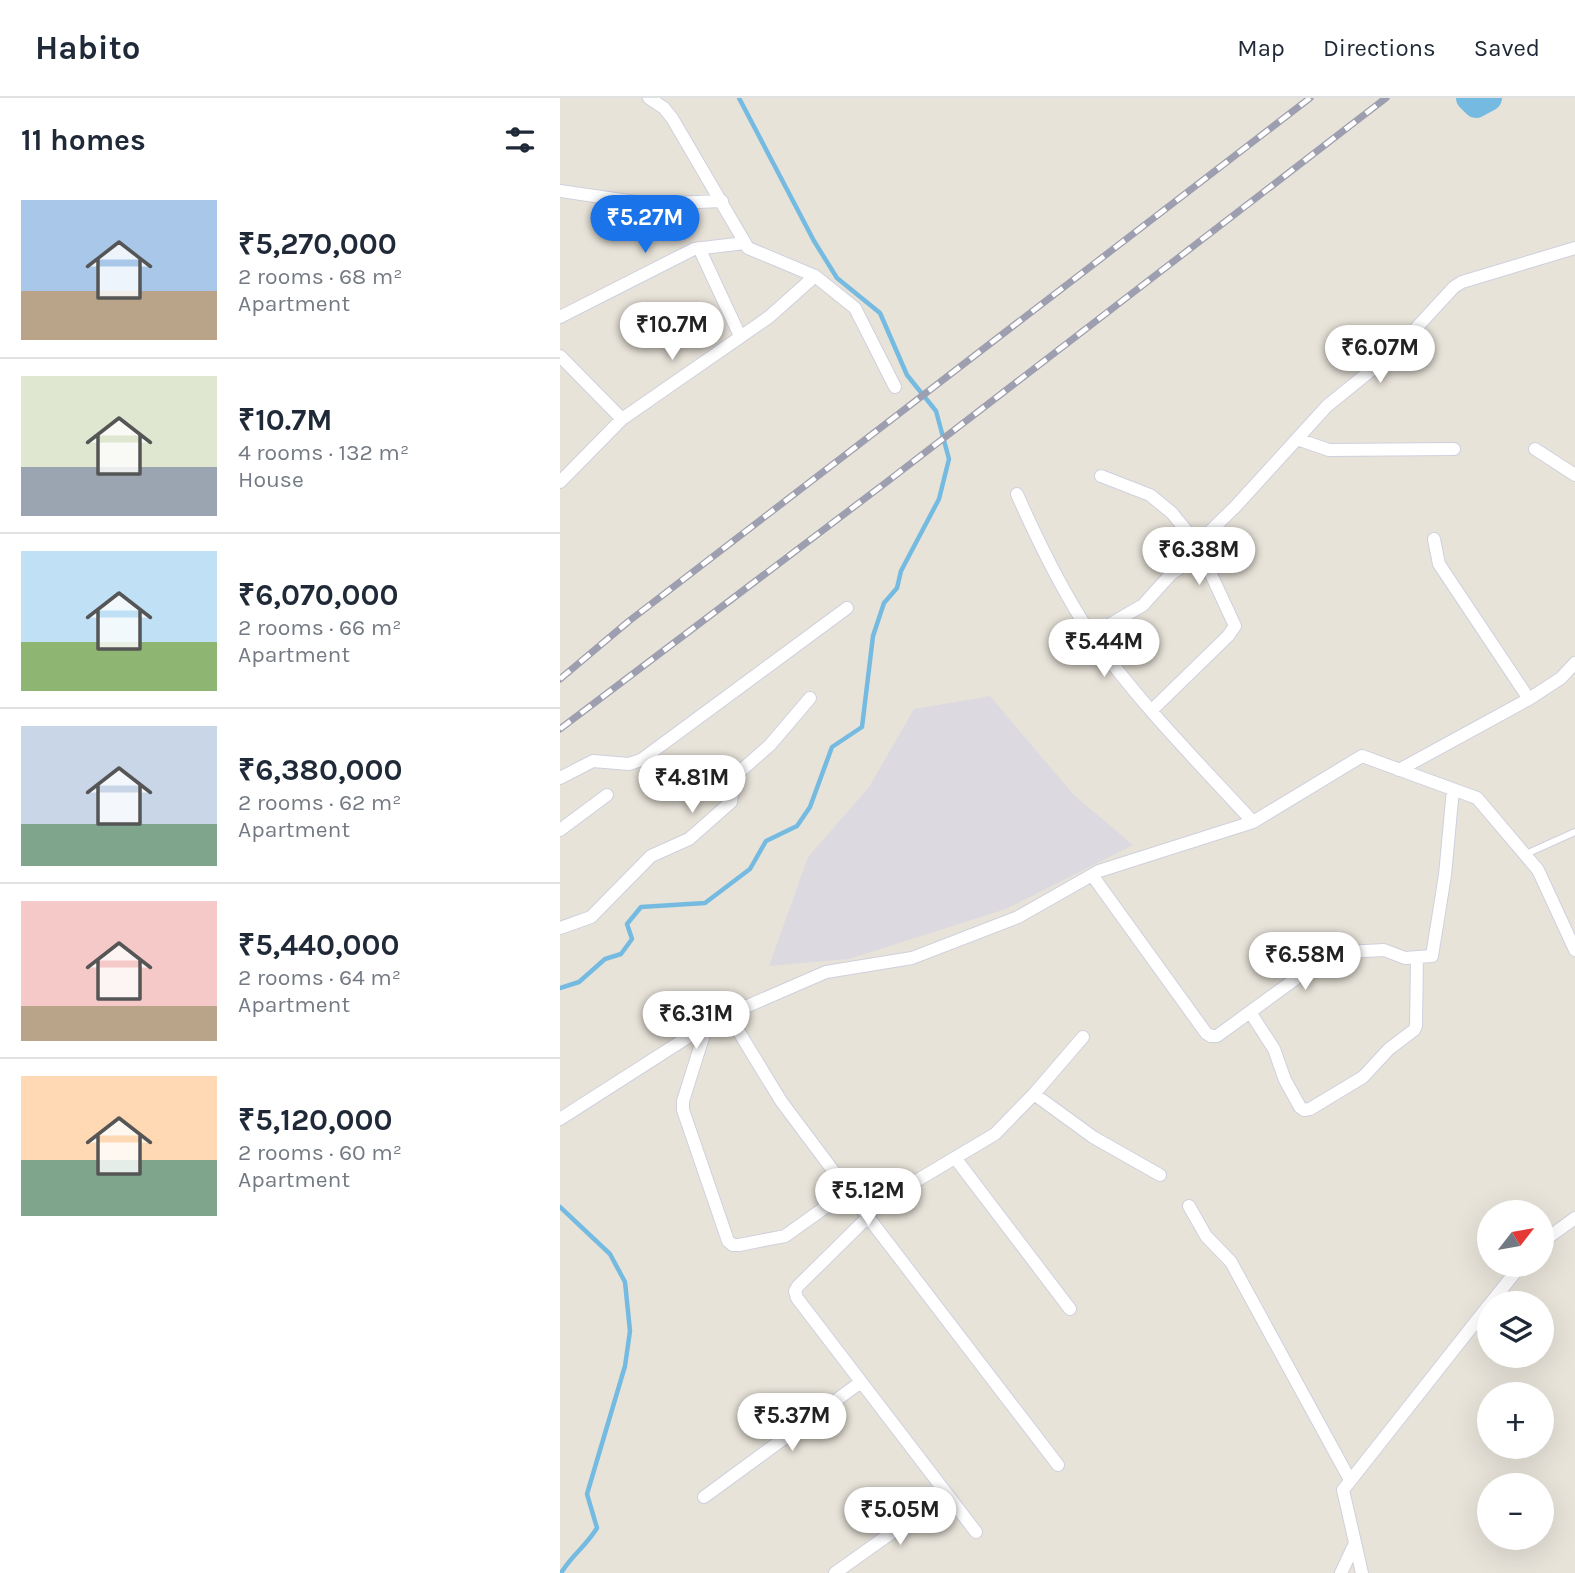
<!DOCTYPE html>
<html lang="en">
<head>
<meta charset="utf-8">
<style>
  :root { --surface:#fff; --page:#f2f2f3; --text:#1f2937; --muted:#747a83; --line:#e0e1e3; --accent:#1a73e8 }
  body { margin:0; font-family:Karla,sans-serif; background:var(--page); color:var(--text); height:100vh; display:flex; flex-direction:column; font-size:26px; white-space:nowrap }
  * { box-sizing:border-box; margin:0 }
  p { font-size:23px; color:var(--muted) }
  .icon { flex:none; width:38px; height:38px; fill:none; stroke:currentColor; stroke-width:2; stroke-linecap:round; stroke-linejoin:round }
  .map { position:relative; flex:1; overflow:hidden }
  .details { display:flex; flex-direction:column; background:var(--surface); width:560px }
  .details>* { flex:none }
  .needle { width:46px; rotate:59deg }
  .controls { position:absolute; left:917px; top:1102px; display:grid; gap:14px }
  .controls a { display:grid; place-items:center; width:77px; height:77px; border-radius:50%; background:var(--surface); box-shadow:0 7px 28px #0002; font-size:35px }
  .price { position:absolute; translate:-50% -60px; padding:0 16px; border-radius:24px; background:#fff; color:#222; font-size:23px; line-height:46px; filter:drop-shadow(0 2px 4px #0008) }
  .price::after { content:''; position:absolute; left:50%; top:42px; width:21px; height:16px; margin-left:-10px; background:inherit; clip-path:polygon(0 0,100% 0,50% 100%) }
  .price.active { background:var(--accent); color:#fff }
  ul { padding:0; list-style:none }
  li { display:flex; align-items:center; gap:21px; height:175px; padding:0 21px }
  li+li { border-top:2px solid var(--line) }
  li span { display:grid; place-items:center; flex:none; width:196px; height:140px; border-radius:0px; color:#555 }
  li>.icon { margin-inline-start:auto }
  span .icon { width:84px; height:84px; fill:#fffc; stroke-width:1 }
  li b { font-size:30px }
  h2 { display:flex; justify-content:space-between; align-items:center; height:84px; padding:0 21px; font-size:30px }
  header { display:flex; align-items:center; gap:42px; box-sizing:border-box; height:98px; padding:0 35px; background:var(--surface); border-bottom:2px solid var(--line) }
  header strong { font-size:33px }
  nav { display:flex; gap:38px; margin-inline-start:auto; font-size:24px }
  main { display:flex; flex:1; min-height:0 }
  .map>svg:first-child { display:block }
  .industrial { fill:#dcd9e1 }
  .lines { fill:none; stroke-linecap:round; stroke-linejoin:round }
  .stream { stroke:#75bbe1; stroke-width:4.5 }
  .river { stroke:#75bbe1; stroke-width:26 }
  .lane-casing { stroke:#cfd0de; stroke-width:8 }
  .street-casing { stroke:#cfd0de; stroke-width:14 }
  .lane { stroke:#fff; stroke-width:6 }
  .street { stroke:#fff; stroke-width:12 }
  .rail-casing { stroke:#9d9eaf; stroke-width:7 }
  .rail { stroke:#fff; stroke-width:4.5; stroke-dasharray:13; stroke-linecap:butt }
</style>
</head>
<body>
<header>
<strong>Habito</strong>
<nav><a>Map</a><a>Directions</a><a>Saved</a></nav>
</header>
<main>
<section class="details">
<h2>11 homes<svg class="icon" aria-label="filters" viewBox="0 0 24 24"><path d="M4 7h16M4 17h16"/><circle cx="9" cy="7" r="2"/><circle cx="15" cy="17" r="2"/></svg></h2>
<ul>
<li><span style="background:linear-gradient(#a9c7e8 65%,#b9a48a 0)"><svg class="icon" aria-label="home" viewBox="0 0 24 24"><path d="M3 11l9-7 9 7M6 9v11h12V9"/></svg></span><div><b>₹5,270,000</b><p>2 rooms · 68 m²</p><p>Apartment</p></div></li>
<li><span style="background:linear-gradient(#dfe7d0 65%,#9aa5b1 0)"><svg class="icon" aria-label="home" viewBox="0 0 24 24"><path d="M3 11l9-7 9 7M6 9v11h12V9"/></svg></span><div><b>₹10.7M</b><p>4 rooms · 132 m²</p><p>House</p></div></li>
<li><span style="background:linear-gradient(#bfe0f5 65%,#8fb573 0)"><svg class="icon" aria-label="home" viewBox="0 0 24 24"><path d="M3 11l9-7 9 7M6 9v11h12V9"/></svg></span><div><b>₹6,070,000</b><p>2 rooms · 66 m²</p><p>Apartment</p></div></li>
<li><span style="background:linear-gradient(#c9d6e8 70%,#7fa58c 0)"><svg class="icon" aria-label="home" viewBox="0 0 24 24"><path d="M3 11l9-7 9 7M6 9v11h12V9"/></svg></span><div><b>₹6,380,000</b><p>2 rooms · 62 m²</p><p>Apartment</p></div></li>
<li><span style="background:linear-gradient(#f6c9c9 75%,#b9a48a 0)"><svg class="icon" aria-label="home" viewBox="0 0 24 24"><path d="M3 11l9-7 9 7M6 9v11h12V9"/></svg></span><div><b>₹5,440,000</b><p>2 rooms · 64 m²</p><p>Apartment</p></div></li>
<li><span style="background:linear-gradient(#ffd9b3 60%,#7fa58c 0)"><svg class="icon" aria-label="home" viewBox="0 0 24 24"><path d="M3 11l9-7 9 7M6 9v11h12V9"/></svg></span><div><b>₹5,120,000</b><p>2 rooms · 60 m²</p><p>Apartment</p></div></li>
</ul>
</section>
<div class="map">
<svg width="1015" height="1475" viewBox="0 0 1015 1475">
  <rect width="100%" height="100%" fill="#e8e3d9"/>
  <!-- industrial -->
  <path class="industrial" d="M430,598L514,697L573,747L446,811L289,861L209,868L248,759L309,689L354,611Z"/>
  <g class="lines">
    <!-- stream -->
    <path class="stream" d="M0,890L19,884L45,861L61,856L72,841L67,826L81,809L145,805L190,771L206,743L237,728L250,709L272,649L302,629L313,538L324,505L337,490L341,473L379,401L389,361L376,313L347,277L320,215L277,180L254,143L179,0
      M0,1109L50,1156L65,1184L70,1233L65,1268L27,1396L37,1430C26,1448 12,1457 1,1475"/>
    <!-- river -->
    <path class="river" d="M909,0L916,7L929,0"/>
    <!-- lane casing -->
    <g class="lane-casing">
      <path id="lane" d="M966,756L1015,734"/>
    </g>
    <!-- street casing -->
    <g class="street-casing">
      <path id="street" d="M89,0L104,10L112,20L188,150L255,178L295,210L335,289
        M0,93L89,106L162,103
        M139,150L180,238
        M0,219L134,151L185,145
        M0,258L62,321
        M737,341L769,352L894,351
        M975,351L1015,377
        M541,378L590,397L612,415L637,446L675,528L668,538L592,612
        M0,384L62,321L209,219L255,178
        M457,396C479,446 502,493 532,538C579,605 638,664 693,724
        M874,441L879,466L969,601
        M637,446L675,409L767,308L836,252L894,189L902,184L1015,150
        M532,537L583,507L611,476L641,455
        M839,672L969,601L1001,580L1015,565
        M0,680L33,663L69,666L81,662L287,510
        M0,732L47,697
        M532,777L646,935L651,938H657L734,882L752,861L787,854L824,852L845,860L872,858L885,777L893,691
        M0,830L31,819L91,758L129,741L171,704L172,697L167,690L168,684L210,647L250,600
        M690,914L714,951L725,982L740,1009L744,1012L750,1011L803,979L829,951L854,932L856,928L857,859
        M168,916L221,1003L304,1114L435,1036L474,996L533,1039L600,1077
        M147,927L123,1003V1012L168,1143L173,1147H179L225,1138L288,1093
        M474,996L523,939
        M0,1021L153,923L266,874L352,860L458,819L539,773L693,724L802,658L917,700L978,772L1015,852
        M396,1061L510,1211
        M629,1108L646,1138L671,1164L790,1382
        M305,1115L498,1367
        M308,1119L238,1188L235,1193L237,1200L416,1434
        M982,1144L1015,1120
        M930,1206L961,1167
        M144,1399L301,1284
        M275,1475L386,1396
        M781,1475L795,1445
        M802,1475L783,1392L929,1207"/>
    </g>
    <!-- lane -->
    <use href="#lane" class="lane"/>
    <!-- street -->
    <use href="#street" class="street"/>
    <!-- rail casing -->
    <g class="rail-casing">
      <path id="rail" d="M0,581L69,523L750,0
        M0,631L328,383L826,0"/>
    </g>
    <!-- rail -->
    <use href="#rail" class="rail"/>
  </g>
</svg>
<div class="controls">
<a><svg class="needle" viewBox="-14 -14 28 28"><path d="M0-13l5 13h-10z" fill="#e53935"/><path d="M0 13l5-13h-10z" fill="#747a83"/></svg></a>
<a><svg class="icon" aria-label="layers" viewBox="0 0 24 24"><path d="M12 4l9 5-9 5-9-5zM3 14l9 5 9-5"/></svg></a>
<a>+</a>
<a>−</a>
</div>
<b class="price active" style="left:85px;top:157px">₹5.27M</b>
<b class="price" style="left:112px;top:264px">₹10.7M</b>
<b class="price" style="left:820px;top:287px">₹6.07M</b>
<b class="price" style="left:639px;top:489px">₹6.38M</b>
<b class="price" style="left:544px;top:581px">₹5.44M</b>
<b class="price" style="left:132px;top:717px">₹4.81M</b>
<b class="price" style="left:745px;top:894px">₹6.58M</b>
<b class="price" style="left:136px;top:953px">₹6.31M</b>
<b class="price" style="left:308px;top:1130px">₹5.12M</b>
<b class="price" style="left:232px;top:1355px">₹5.37M</b>
<b class="price" style="left:340px;top:1449px">₹5.05M</b>
</div>
</main>
</body>
</html>
